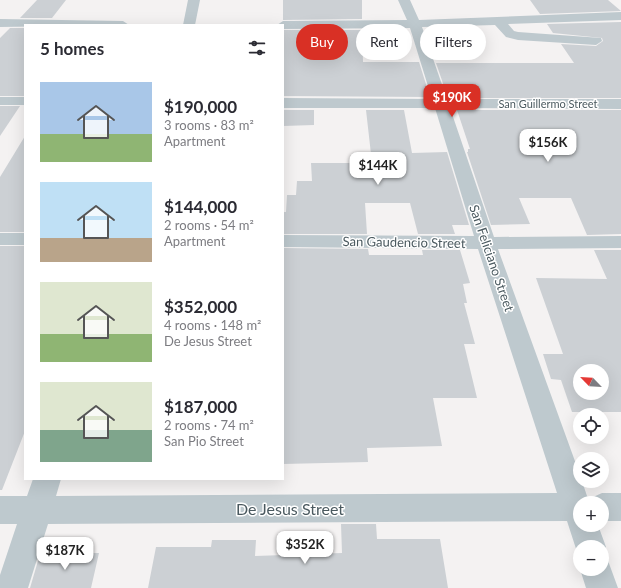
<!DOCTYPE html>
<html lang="en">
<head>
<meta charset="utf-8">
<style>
  :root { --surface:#fff; --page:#f7f7f7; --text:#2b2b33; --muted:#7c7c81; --accent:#d93025 }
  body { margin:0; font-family:Lato,sans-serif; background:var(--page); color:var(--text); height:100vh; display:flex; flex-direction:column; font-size:15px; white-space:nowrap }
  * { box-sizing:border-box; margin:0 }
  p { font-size:13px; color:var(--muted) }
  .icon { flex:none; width:22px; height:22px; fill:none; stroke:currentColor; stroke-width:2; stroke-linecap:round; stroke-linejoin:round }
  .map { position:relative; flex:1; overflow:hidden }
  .details { position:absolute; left:24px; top:24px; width:260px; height:456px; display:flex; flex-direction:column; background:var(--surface); border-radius:0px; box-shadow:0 4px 16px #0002 }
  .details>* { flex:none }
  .top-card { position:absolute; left:296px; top:24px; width:265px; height:36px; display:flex; gap:8px }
  .needle { width:26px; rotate:295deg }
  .buttons { position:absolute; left:573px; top:364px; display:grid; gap:8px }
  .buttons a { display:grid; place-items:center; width:36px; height:36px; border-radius:50%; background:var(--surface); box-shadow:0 4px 16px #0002; font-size:20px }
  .price { position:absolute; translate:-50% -34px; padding:0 9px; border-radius:8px; background:#fff; color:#222; font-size:13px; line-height:26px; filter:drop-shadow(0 1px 2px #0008) }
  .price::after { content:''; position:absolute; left:50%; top:24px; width:12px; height:9px; margin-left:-6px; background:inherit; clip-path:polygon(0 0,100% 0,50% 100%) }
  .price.current { background:var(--accent); color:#fff }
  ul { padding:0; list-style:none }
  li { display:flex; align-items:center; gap:12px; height:100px; padding:0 16px }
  li span { display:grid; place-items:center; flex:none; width:112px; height:80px; border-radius:0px; color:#555 }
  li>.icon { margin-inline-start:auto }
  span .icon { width:48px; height:48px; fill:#fffc; stroke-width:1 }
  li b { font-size:17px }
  h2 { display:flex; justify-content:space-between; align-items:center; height:48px; padding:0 16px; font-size:17px }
  .tag { padding:0 14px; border-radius:18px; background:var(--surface); box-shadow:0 4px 16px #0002; font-size:14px; line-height:36px }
  .tag.current { background:var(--accent); color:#fff }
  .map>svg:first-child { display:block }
  .building { fill:#ccd0d4; fill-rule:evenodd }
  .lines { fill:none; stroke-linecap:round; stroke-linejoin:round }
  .minor { fill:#bec9ce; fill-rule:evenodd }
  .labels { text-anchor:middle; stroke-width:3; stroke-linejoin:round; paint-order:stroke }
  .far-street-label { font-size:11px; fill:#4a595f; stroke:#fff }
  .street-label { font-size:13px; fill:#4a595f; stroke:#fff }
  .near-street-label { font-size:16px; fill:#4a595f; stroke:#fff }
</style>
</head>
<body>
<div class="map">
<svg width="621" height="588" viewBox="0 0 621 588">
  <rect width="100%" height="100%" fill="#f4f2f2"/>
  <!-- building -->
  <path class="building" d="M37,0H66L52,18H20Z
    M283,0H362V19L283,20Z
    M530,0H608L621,11L540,14Z
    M621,22V98H448L436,63H574L561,44L596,46L603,41L602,38L553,33L547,24Z
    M10,28H25V96H0V38Z
    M283,30H362L363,62H419L430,97L283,96Z
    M0,106H20L0,136Z
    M283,110H314V125L283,126Z
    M366,110H404L412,153L447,152L469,225H452L455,234H418L410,203H365L367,234H283V212H286L287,195H296L297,181H312L311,163H372Z
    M457,110H621V234L587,235L571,198H519L530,224L491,225L467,152H468V149H470Z
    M25,136V232H0V177Z
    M0,246H25V431L2,490H0Z
    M283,248L368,249L369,255H423L422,250H460L470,283L463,284L467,303H464L475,344H464L477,398H433L442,446L367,448L368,462L283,464Z
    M594,250H621V412H572L561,380L551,379L543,354H563L536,278L607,279ZM580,371H602V393H580Z
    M341,524H376L377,539H440L448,588H148L156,547H211L212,540H256L255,556L342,553Z
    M99,553L91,588H30L40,554Z"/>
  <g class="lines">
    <!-- minor -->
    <path class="minor" d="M188,0H200L195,25H183Z
      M398,0H410L419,20L621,12V20L508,24L514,31L518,32L601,38L602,41L596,45L518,40L506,37L495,25L422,27L447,99H621V109L450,108L494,237L621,236V248L498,249L580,475V481H582L587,496L591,498L602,493H621V521H602V503H580V525H598L606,547L602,555L607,558L618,588H586L580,569H602V547H580L579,558L567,521L48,524L28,588H0V575L17,524H0V496H27L33,479H61L56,496L557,493L478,249L283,247V235L474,236L435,108H283V98L432,99L410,28L283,29V25H277L283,21L407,20Z
      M0,19L123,21L129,25L0,27Z
      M0,97H25V105H0Z
      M0,233H25V245H0Z"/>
  </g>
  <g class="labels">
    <!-- far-street labels -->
    <g class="far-street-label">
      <text x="548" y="108">San Guillermo Street</text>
    </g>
    <!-- street labels -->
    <g class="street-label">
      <text transform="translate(404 242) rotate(1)" y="5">San Gaudencio Street</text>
      <text transform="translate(492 258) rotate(71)" y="5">San Feliciano Street</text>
    </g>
    <!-- near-street labels -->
    <g class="near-street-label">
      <text x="290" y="515">De Jesus Street</text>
    </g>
  </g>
</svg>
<div class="buttons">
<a><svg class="needle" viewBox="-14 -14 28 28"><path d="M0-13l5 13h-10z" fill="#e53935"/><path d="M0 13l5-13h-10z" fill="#7c7c81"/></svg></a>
<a><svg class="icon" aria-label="locate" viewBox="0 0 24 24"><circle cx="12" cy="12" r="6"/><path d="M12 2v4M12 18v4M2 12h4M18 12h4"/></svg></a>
<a><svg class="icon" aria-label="layers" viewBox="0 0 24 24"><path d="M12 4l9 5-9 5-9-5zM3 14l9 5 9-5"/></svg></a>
<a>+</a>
<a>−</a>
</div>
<b class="price current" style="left:452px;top:118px">$190K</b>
<b class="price" style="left:548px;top:163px">$156K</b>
<b class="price" style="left:378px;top:186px">$144K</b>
<b class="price" style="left:305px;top:565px">$352K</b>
<b class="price" style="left:65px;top:571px">$187K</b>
<div class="top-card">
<a class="tag current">Buy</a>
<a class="tag">Rent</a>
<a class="tag">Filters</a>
</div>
<section class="details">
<h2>5 homes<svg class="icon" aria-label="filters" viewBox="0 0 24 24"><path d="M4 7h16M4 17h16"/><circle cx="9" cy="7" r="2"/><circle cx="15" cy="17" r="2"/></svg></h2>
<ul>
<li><span style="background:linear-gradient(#a9c7e8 65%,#8fb573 0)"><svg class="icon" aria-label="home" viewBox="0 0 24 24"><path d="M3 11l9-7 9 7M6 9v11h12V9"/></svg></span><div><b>$190,000</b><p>3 rooms · 83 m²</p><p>Apartment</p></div></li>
<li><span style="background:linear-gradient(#bfe0f5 70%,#b9a48a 0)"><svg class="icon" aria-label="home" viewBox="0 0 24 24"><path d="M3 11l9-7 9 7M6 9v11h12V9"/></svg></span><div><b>$144,000</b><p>2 rooms · 54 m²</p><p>Apartment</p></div></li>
<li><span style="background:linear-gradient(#dfe7d0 65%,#8fb573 0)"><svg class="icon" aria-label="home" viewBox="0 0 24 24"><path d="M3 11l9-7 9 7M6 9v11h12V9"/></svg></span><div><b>$352,000</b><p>4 rooms · 148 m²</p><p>De Jesus Street</p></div></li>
<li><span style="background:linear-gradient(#dfe7d0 60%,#7fa58c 0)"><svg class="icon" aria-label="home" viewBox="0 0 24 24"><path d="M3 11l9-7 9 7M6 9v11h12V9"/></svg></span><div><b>$187,000</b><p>2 rooms · 74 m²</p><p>San Pio Street</p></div></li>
</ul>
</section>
</div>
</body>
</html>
